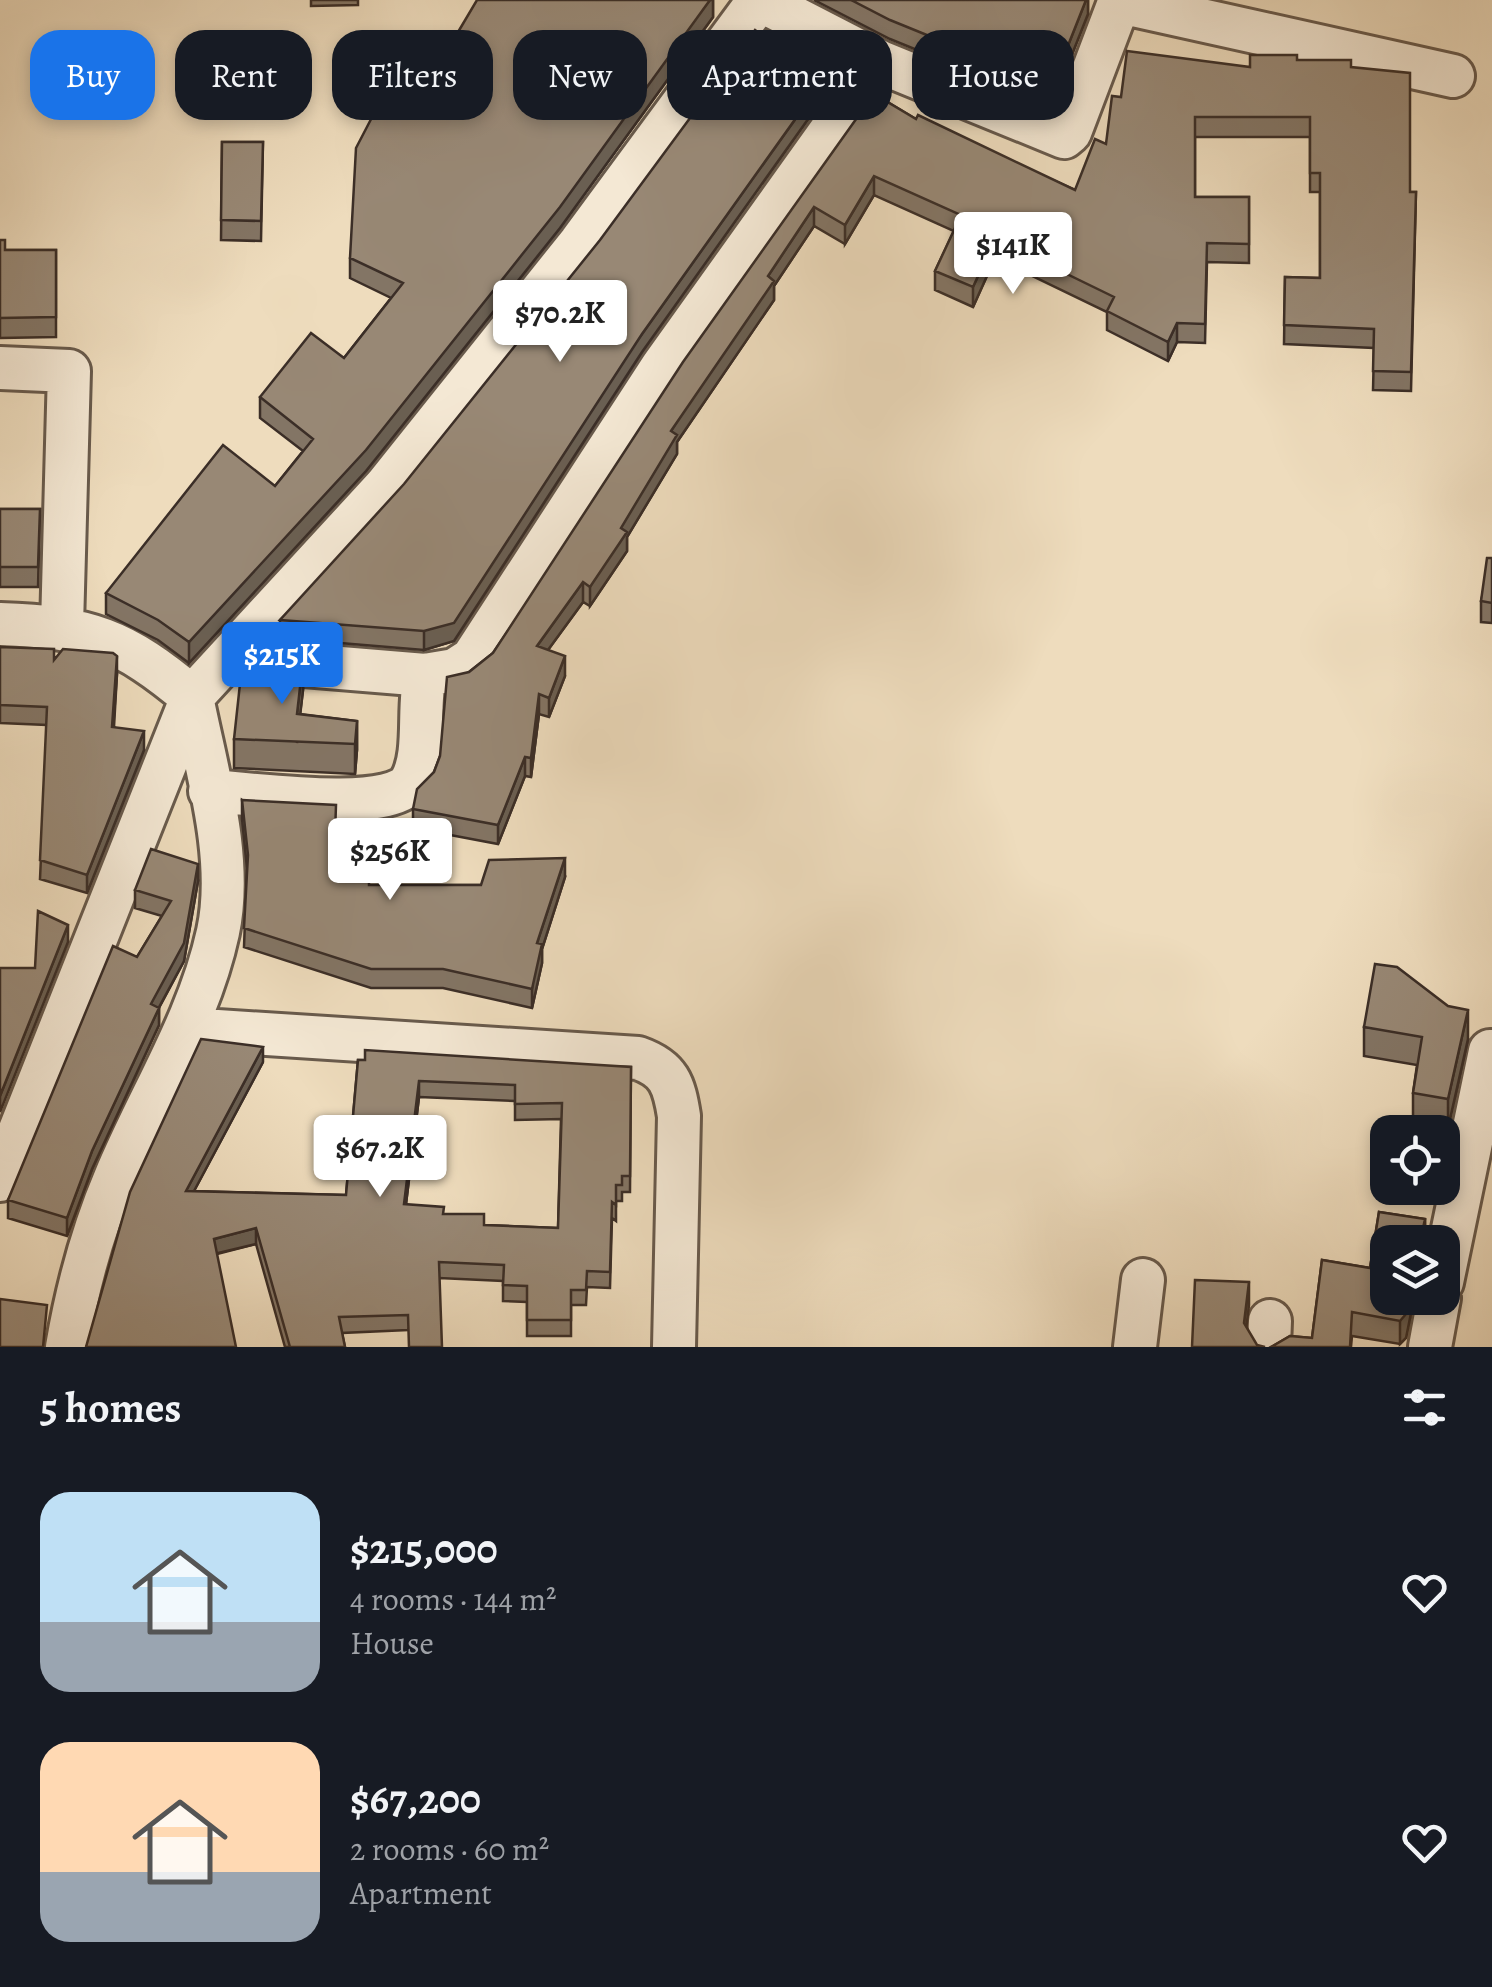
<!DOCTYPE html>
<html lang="en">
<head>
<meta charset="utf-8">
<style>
  :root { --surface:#171b24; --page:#20242c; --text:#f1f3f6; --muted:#9ea1a6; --accent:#1a73e8 }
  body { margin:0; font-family:Alegreya,serif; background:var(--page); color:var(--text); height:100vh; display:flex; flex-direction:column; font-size:38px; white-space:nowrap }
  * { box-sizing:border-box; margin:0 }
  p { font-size:32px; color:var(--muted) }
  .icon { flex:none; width:55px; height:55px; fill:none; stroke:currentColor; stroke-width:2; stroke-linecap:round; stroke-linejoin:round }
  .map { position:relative; height:1347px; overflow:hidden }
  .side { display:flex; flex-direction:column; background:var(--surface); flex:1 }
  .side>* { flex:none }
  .guide { position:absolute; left:30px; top:30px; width:1432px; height:90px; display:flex; gap:20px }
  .controls { position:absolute; left:1370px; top:1115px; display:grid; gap:20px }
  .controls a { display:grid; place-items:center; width:90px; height:90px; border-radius:20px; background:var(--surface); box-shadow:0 5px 15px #0003; font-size:50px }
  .price { position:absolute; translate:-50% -85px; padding:0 22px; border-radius:10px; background:#fff; color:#222; font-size:32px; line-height:65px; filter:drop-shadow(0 2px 5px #0008) }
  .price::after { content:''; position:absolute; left:50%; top:60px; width:30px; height:22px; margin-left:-15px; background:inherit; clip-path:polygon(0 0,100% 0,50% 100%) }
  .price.current { background:var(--accent); color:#fff }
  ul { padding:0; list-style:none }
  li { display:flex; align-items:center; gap:30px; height:250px; padding:0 40px }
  li span { display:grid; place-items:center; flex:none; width:280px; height:200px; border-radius:30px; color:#555 }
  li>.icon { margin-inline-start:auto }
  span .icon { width:120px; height:120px; fill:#fffc; stroke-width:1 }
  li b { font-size:42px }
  h2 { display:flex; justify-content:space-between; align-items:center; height:120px; padding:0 40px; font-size:42px }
  .tag { padding:0 35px; border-radius:30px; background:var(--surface); box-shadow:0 5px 15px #0003; font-size:35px; line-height:90px }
  .tag.current { background:var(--accent); color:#fff }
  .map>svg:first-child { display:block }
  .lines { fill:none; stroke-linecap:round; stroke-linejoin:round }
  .minor-casing { stroke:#685a4c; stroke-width:48 }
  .minor { stroke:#f4e8d4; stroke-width:42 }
  .wall { fill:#837565; stroke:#3b2e27; stroke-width:2.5; fill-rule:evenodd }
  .shaded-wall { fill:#6a5f52; stroke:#3b2e27; stroke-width:2.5 }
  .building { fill:#988875; stroke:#3b2e27; stroke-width:2.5; fill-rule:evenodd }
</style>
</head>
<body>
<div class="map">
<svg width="1492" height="1347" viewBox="0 0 1492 1347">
  <rect width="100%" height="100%" fill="#eedcbd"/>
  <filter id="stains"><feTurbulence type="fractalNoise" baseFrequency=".002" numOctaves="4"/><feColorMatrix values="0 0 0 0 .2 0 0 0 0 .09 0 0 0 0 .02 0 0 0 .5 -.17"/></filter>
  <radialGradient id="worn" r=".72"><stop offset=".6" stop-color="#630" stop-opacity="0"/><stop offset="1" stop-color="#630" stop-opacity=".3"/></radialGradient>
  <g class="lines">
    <!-- minor casing -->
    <g class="minor-casing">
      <path id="minor" d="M760,0L880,62L1064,137L1070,132L1120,0
        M1120,2L1453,76
        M0,368L69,371L62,626
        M0,624C89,627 123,639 192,697C206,769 234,858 218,932C199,1020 149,1096 115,1178C92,1232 77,1289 67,1347
        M244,660L425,675L455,670L472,659L662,367L880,62
        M210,791C248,793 392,814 411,781C427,753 417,707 425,675
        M187,1029L638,1058C669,1069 674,1084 679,1116L674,1347
        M0,1180L192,697L385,487L580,243L759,0
        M1442,1282L1490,1051
        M1135,1347L1143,1280
        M1269,1347L1270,1321
        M1430,1347L1439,1298"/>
    </g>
    <!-- minor -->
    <use href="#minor" class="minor"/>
  </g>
  <!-- wall -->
  <path class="wall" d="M311,0H358V5L311,6Z
    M713,0V17L560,228L366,471L189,663L158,640L106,614V593L275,486L303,451L260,418V397L344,358L391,298L350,278V258L448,49Z
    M814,0H1088V14L1052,105L890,39Z
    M1297,60L1351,67L1410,192H1416L1411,391L1373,390L1374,348L1284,344L1285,277L1320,278V192H1310V137H1195V197H1249V263L1207,262L1205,343L1177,342L1168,361L1107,330V312L995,258L973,307L935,290V271L954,231L874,195L845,244L814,226L774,286V300L677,442V454L627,537V551L590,606L583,602L548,650L565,676L549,717L539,714L531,777L525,776L498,844L413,828V809L434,772L440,756L469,672L493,653L874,94L916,119L1075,190L1106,144L1121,97L1250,67Z
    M826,94L642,352L454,641L424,650L280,638V620Z
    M222,142H263L261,241L221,240Z
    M0,240L5,250H56V337L0,338Z
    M0,509H40L38,587H0Z
    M1492,558V623L1481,622V601Z
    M0,647L117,674L114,727L144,750L87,893L40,879L47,725L0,723Z
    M303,690L300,714L357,721V750L355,774L234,768V739Z
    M242,800L335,865L369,885H481L565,877L542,949V963L532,1008L443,988H371L244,947L247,868L242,819Z
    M198,881L184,961L159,1008V1025L92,1169L67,1236L8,1218V1200L137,957L162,916L135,908V890Z
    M1364,1027L1468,1039L1448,1128L1413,1122V1093L1417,1065L1364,1056Z
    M358,1060L631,1067L630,1192H622V1201H616V1221L612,1218L610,1288L587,1287L586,1305H571V1336H527V1302L503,1301V1281L439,1278L408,1330L342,1333L345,1347H285L256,1244L217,1254L86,1347L263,1062L194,1191L346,1195ZM419,1097L515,1101V1120L561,1119L558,1228L484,1225L406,1204Z
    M1379,1212L1425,1219V1242H1388V1298H1414L1406,1338L1400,1344L1352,1336L1351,1347H1271L1290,1336L1312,1338L1322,1260L1370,1268Z"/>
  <!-- shaded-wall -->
  <path class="shaded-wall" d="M710,0H713V17L560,228L366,471L189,663V642Z
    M1086,0H1088V14L1052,105V86Z
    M826,76V94L642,352L454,641L424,650V631L642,334Z
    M874,176V195L845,244V225Z
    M814,207V226L774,286V300L677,442V454L627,537V551L590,606V587L671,431L768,276Z
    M995,239V258L973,307V287Z
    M1177,323V342L1168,361V342Z
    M583,582V602L537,665V646Z
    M117,656V674L112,745V727Z
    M565,656V676L549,717V698Z
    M303,661V690L297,743V714Z
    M539,694V714L531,777V758Z
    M357,721V750L355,774V744Z
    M144,731V750L87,893V875Z
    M525,757V776L498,844V825Z
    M565,858V877L542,949V963L532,1008V989L537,943Z
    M198,864V881L184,961L151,1022V1004Z
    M68,925V942L0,1112V1096Z
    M159,1008V1025L92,1169L67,1236V1218L92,1151Z
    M1468,1010V1039L1448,1128V1099Z
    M263,1047V1062L186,1206V1191Z
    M419,1081V1097L404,1220V1204Z
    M1425,1219V1242H1420Z
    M256,1228V1244L214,1254V1239Z
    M1249,1282V1305L1244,1347V1323Z
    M1409,1298H1414L1406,1338L1400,1344V1321Z"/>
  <!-- building -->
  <path class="building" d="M477,0H710L560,207L366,450L189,642L158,620L106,593L223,445L275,486L313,439L260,397L311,333L344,358L403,283L350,258L356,148L416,33L448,49Z
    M851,0H1086L1052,86L890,20Z
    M755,30L775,45L777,40L826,76L642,334L454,623L424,631L280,620L404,484L600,240Z
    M1127,51L1250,67V55H1297V60H1351V67L1410,73V192H1416L1411,372L1373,371L1374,329L1284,325L1285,277L1320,278V173H1310V117H1195V197H1249V244L1207,243L1205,324L1177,323L1168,342L1107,311L1114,297L995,239L973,287L935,271L961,215L874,176L845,225L814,207L768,276L774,281L671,431L677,435L621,528L627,532L590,587L583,582L537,646L565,656L549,698L539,694L531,758L525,757L498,825L413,809L417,789L434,772L440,756L447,677L469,672L493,653L683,362L874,94L916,119L918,115L1075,190L1095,139L1106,144L1112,96L1121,97Z
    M222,142H263L261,221L221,220Z
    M0,240H5V250H56V317L0,318Z
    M0,509H40L38,567H0Z
    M1487,558H1492V603L1481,601Z
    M0,647L54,649V660L63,649L113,653L117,656L112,727L144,731L87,875L40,860L47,707L0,705Z
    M243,656L303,661L297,714L357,721L355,744L234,739Z
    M242,800L336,805L334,865L369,864V885H481L489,860L565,858L537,943L542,944L532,989L443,969H371L244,928L248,855Z
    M151,849L198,864L184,943L151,1004L159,1008L92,1151L67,1218L8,1200L113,946L137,957L171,901L135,890Z
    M38,911L68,925L0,1096V968H35Z
    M1375,964L1397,967L1448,1006L1468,1010L1448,1099L1413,1093L1422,1037L1364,1027Z
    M201,1039L263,1047L186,1191L346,1195L358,1060H365V1050L631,1067L630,1176H622V1185H616V1205L612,1202L610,1272L587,1271L586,1290H571V1320H527V1286L503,1285L504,1265L439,1262L442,1347H409L408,1315L339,1317L345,1347H290L256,1228L214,1239L236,1347H86L130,1192ZM419,1081L515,1085V1104L562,1103L558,1228L484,1225V1214H443L444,1207L404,1204Z
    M1379,1212L1425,1219L1420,1242H1388V1298H1409L1406,1314L1400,1321L1352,1312L1350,1347H1271L1290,1336L1312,1338L1322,1260L1370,1268Z
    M1195,1280L1249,1282L1244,1323L1257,1345L1265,1347H1192Z
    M0,1299L47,1305L43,1347H0Z"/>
  <rect width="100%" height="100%" filter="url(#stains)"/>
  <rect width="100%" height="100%" fill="url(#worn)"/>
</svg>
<div class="controls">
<a><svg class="icon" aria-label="locate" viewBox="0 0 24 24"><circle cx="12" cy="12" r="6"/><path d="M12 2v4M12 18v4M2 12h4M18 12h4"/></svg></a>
<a><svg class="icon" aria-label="layers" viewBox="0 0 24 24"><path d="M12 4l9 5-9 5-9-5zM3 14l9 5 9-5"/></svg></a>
</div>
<b class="price" style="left:1013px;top:297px">$141K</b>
<b class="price" style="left:560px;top:365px">$70.2K</b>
<b class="price current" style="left:282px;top:707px">$215K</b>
<b class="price" style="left:390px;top:903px">$256K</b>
<b class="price" style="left:380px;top:1200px">$67.2K</b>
<div class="guide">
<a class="tag current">Buy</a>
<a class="tag">Rent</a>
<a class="tag">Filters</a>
<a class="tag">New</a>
<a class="tag">Apartment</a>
<a class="tag">House</a>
</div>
</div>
<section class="side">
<h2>5 homes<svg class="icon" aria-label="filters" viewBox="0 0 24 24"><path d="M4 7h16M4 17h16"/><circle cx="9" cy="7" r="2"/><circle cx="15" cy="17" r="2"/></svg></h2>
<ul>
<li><span style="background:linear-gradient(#bfe0f5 65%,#9aa5b1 0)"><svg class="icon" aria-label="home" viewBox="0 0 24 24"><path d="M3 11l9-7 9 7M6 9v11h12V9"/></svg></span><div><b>$215,000</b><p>4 rooms · 144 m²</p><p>House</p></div><svg class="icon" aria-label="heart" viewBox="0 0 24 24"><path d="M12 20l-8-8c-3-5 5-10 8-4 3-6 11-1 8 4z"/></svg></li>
<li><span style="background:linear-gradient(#ffd9b3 65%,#9aa5b1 0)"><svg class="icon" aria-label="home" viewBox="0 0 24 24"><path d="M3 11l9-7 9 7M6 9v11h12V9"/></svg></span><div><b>$67,200</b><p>2 rooms · 60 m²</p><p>Apartment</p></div><svg class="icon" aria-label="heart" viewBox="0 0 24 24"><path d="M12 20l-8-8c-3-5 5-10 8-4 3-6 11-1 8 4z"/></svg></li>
</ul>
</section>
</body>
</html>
